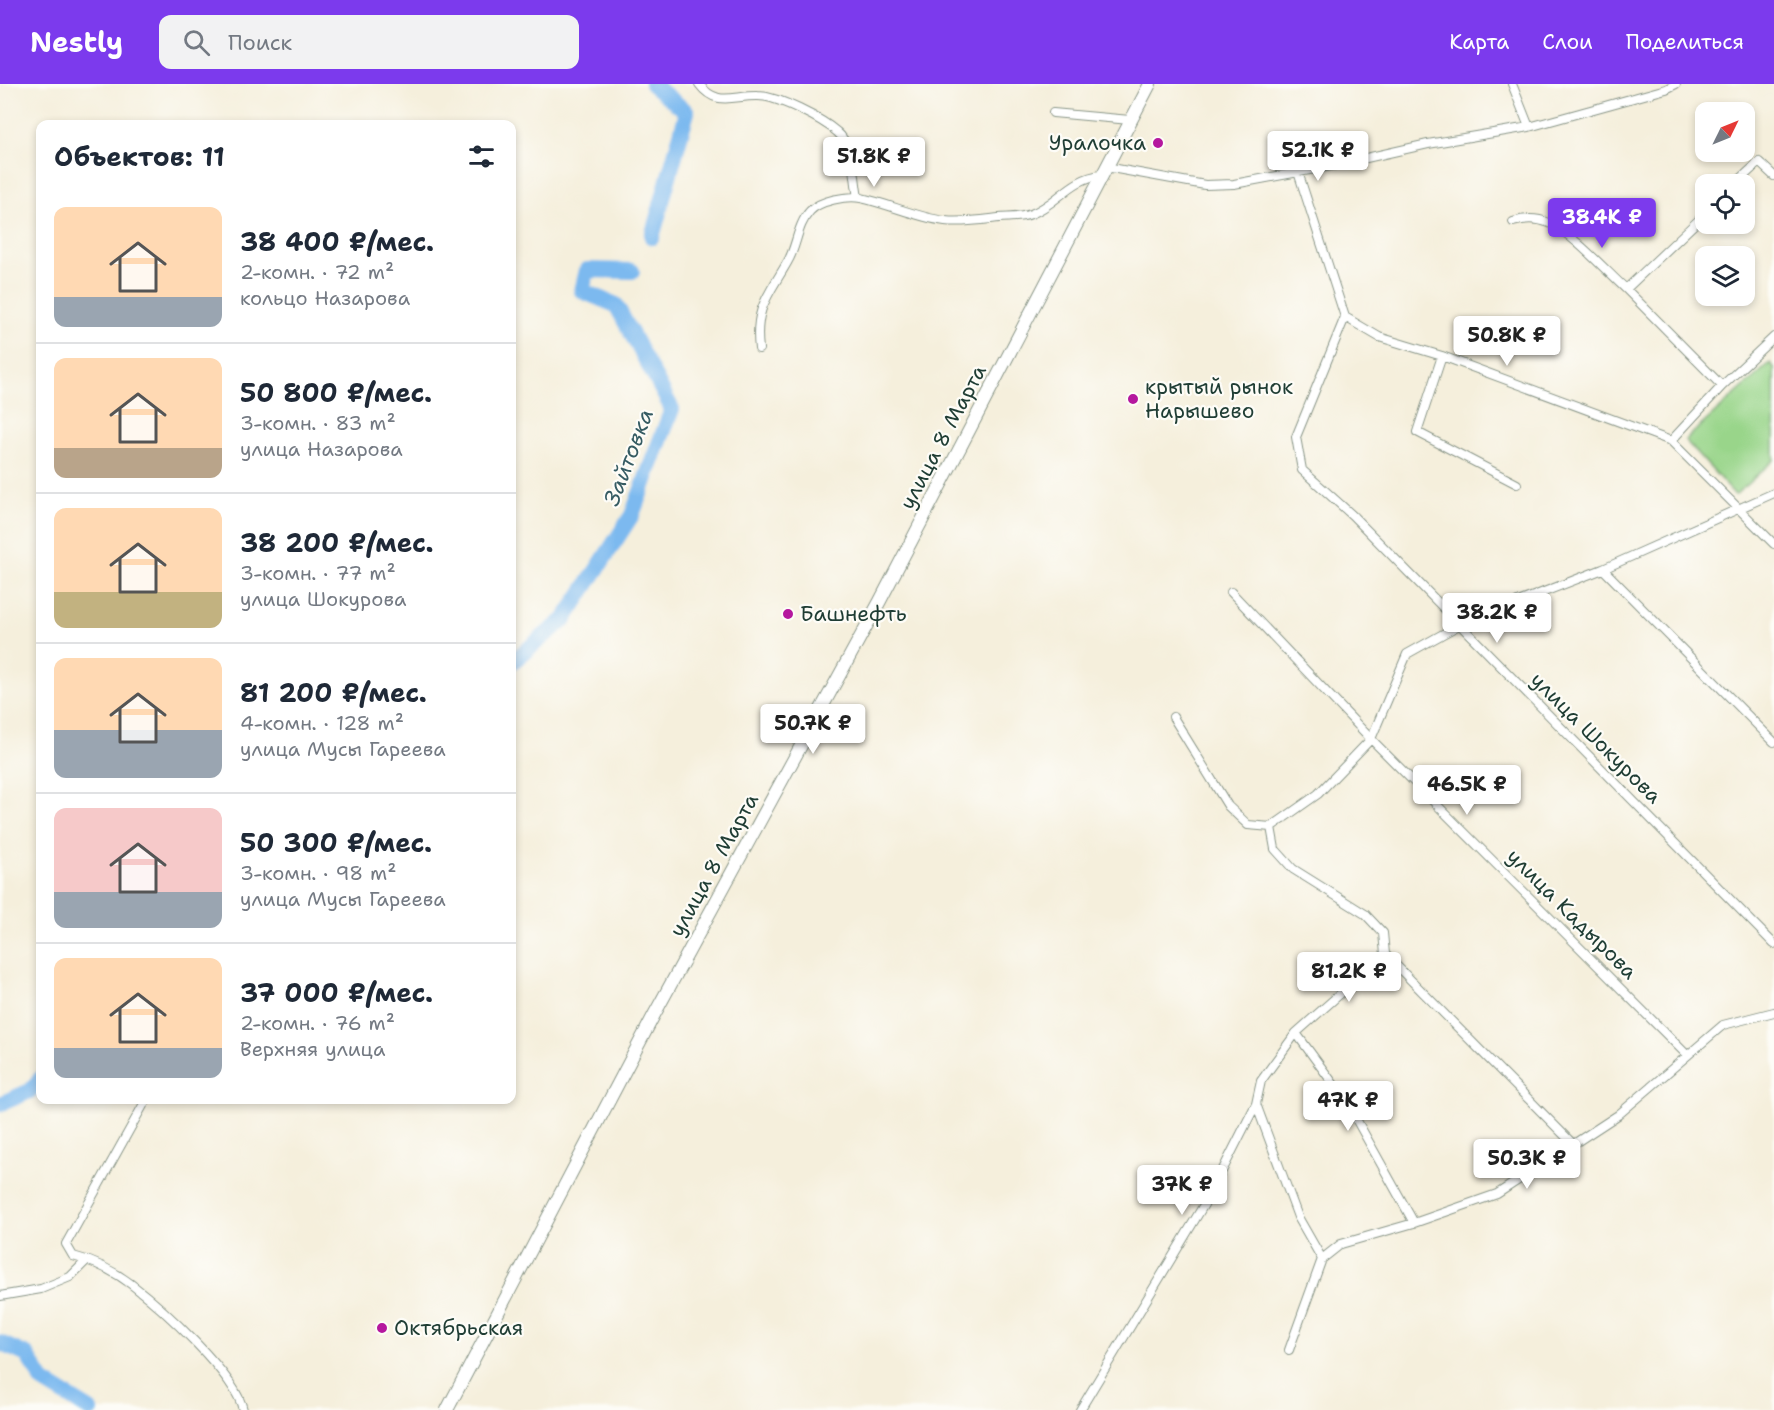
<!DOCTYPE html>
<html lang="ru">
<head>
<meta charset="utf-8">
<style>
  :root { --surface:#fff; --page:#f2f2f3; --text:#1f2937; --muted:#747a83; --line:#e0e1e3; --accent:#7c3aed }
  body { margin:0; font-family:"Shantell Sans",sans-serif; background:var(--page); color:var(--text); height:100vh; display:flex; flex-direction:column; font-size:22px; white-space:nowrap }
  * { box-sizing:border-box; margin:0 }
  p { font-size:20px; color:var(--muted) }
  .icon { flex:none; width:33px; height:33px; fill:none; stroke:currentColor; stroke-width:2; stroke-linecap:round; stroke-linejoin:round }
  .map { position:relative; flex:1; overflow:hidden }
  .details { position:absolute; left:36px; top:36px; width:480px; height:984px; display:flex; flex-direction:column; background:var(--surface); border-radius:12px; box-shadow:0 3px 9px #0003 }
  .details>* { flex:none }
  .needle { width:39px; rotate:47deg }
  .controls { position:absolute; left:1695px; top:18px; display:grid; gap:12px }
  .controls a { display:grid; place-items:center; width:60px; height:60px; border-radius:12px; background:var(--surface); box-shadow:0 3px 9px #0003; font-size:30px }
  .price { position:absolute; translate:-50% -51px; padding:0 14px; border-radius:6px; background:#fff; color:#222; font-size:20px; line-height:39px; filter:drop-shadow(0 2px 3px #0008) }
  .price::after { content:''; position:absolute; left:50%; top:36px; width:18px; height:14px; margin-left:-9px; background:inherit; clip-path:polygon(0 0,100% 0,50% 100%) }
  .price.active { background:var(--accent); color:#fff }
  ul { padding:0; list-style:none }
  li { display:flex; align-items:center; gap:18px; height:150px; padding:0 18px }
  li+li { border-top:2px solid var(--line) }
  li span { display:grid; place-items:center; flex:none; width:168px; height:120px; border-radius:12px; color:#555 }
  li>.icon { margin-inline-start:auto }
  span .icon { width:72px; height:72px; fill:#fffc; stroke-width:1 }
  li b { font-size:26px }
  h2 { display:flex; justify-content:space-between; align-items:center; height:72px; padding:0 18px; font-size:26px }
  header { display:flex; align-items:center; gap:36px; box-sizing:border-box; height:84px; padding:0 30px; background:var(--accent); color:#fff }
  header strong { font-size:28px }
  nav { display:flex; gap:33px; margin-inline-start:auto; font-size:21px }
  .search { width:420px; height:54px; background:var(--page); display:flex; align-items:center; gap:15px; box-sizing:border-box; padding:0 21px; border-radius:12px; color:var(--muted); font-size:22px }
  .map>svg:first-child { display:block }
  .grass { fill:#99d58a; stroke:#5c895f; stroke-width:1.5 }
  .lines { fill:none; stroke-linecap:round; stroke-linejoin:round }
  .river { stroke:#7cb9ef; stroke-width:16 }
  .street-casing { stroke:#8a9688; stroke-width:10 }
  .secondary-casing { stroke:#8a9688; stroke-width:14 }
  .street { stroke:#fff; stroke-width:8 }
  .secondary { stroke:#fff; stroke-width:12 }
  .poi-dot { fill:#b5179e; stroke:#fdfcf7; stroke-width:2 }
  .labels { text-anchor:middle; stroke-width:4.5; stroke-linejoin:round; paint-order:stroke }
  .poi-label { font-size:21px; fill:#1f3d34; stroke:#fdfcf7; text-anchor:start }
  .street-label { font-size:21px; fill:#1f3d34; stroke:#fdfcf7 }
  .water-label { font-size:22px; font-style:italic; fill:#365c63; stroke:#fdfcf7 }
</style>
</head>
<body>
<header>
<strong>Nestly</strong>
<div class="search"><svg class="icon" aria-label="search" viewBox="0 0 24 24"><circle cx="10" cy="10" r="6"/><path d="M15 15l6 6"/></svg>Поиск</div>
<nav><a>Карта</a><a>Слои</a><a>Поделиться</a></nav>
</header>
<div class="map">
<svg width="1774" height="1326" viewBox="0 0 1774 1326">
  <rect width="100%" height="100%" fill="#fdfcf7"/>
  <filter id="ink" filterUnits="userSpaceOnUse"><feTurbulence type="fractalNoise" baseFrequency=".0167" numOctaves="2"/><feDisplacementMap in="SourceGraphic" scale="12" xChannelSelector="R" yChannelSelector="G"/><feConvolveMatrix kernelMatrix="1 2 1 2 8 2 1 2 1" color-interpolation-filters="sRGB"/></filter>
  <filter id="wash" filterUnits="userSpaceOnUse"><feTurbulence type="fractalNoise" baseFrequency=".008" numOctaves="4" result="noise"/><feDisplacementMap in="SourceGraphic" scale="24" xChannelSelector="R" yChannelSelector="G"/><feGaussianBlur stdDeviation="1.35" result="paint"/><feColorMatrix in="noise" values="0 0 0 0 0 0 0 0 0 0 0 0 0 0 0 0 0 1.4 0 .05"/><feComposite in="paint" operator="in"/></filter>
  <g filter="url(#wash)">
    <rect width="100%" height="100%" fill="#f5efdc"/>
    <!-- grass -->
    <path class="grass" d="M1770,279L1774,284V376L1735,411L1685,356Z"/>
    <g class="lines">
      <!-- river -->
      <path class="river" d="M652,153L687,28L652,0
        M512,578L565,535L632,431L672,325L616,221L582,207L587,186L632,187
        M0,1020L30,1007L40,995
        M0,1259L27,1271L43,1297L90,1326"/>
    </g>
  </g>
  <g filter="url(#ink)">
    <g class="lines">
      <!-- street casing -->
      <g class="street-casing">
        <path id="street" d="M699,0C717,24 734,11 758,12C778,12 822,35 837,48C842,52 847,61 850,68C855,81 855,99 858,113
          M1512,0L1529,43
          M1053,29L1130,36
          M1106,83L1205,101L1234,100L1331,82L1428,60L1529,43L1666,5L1676,0
          M1298,88L1345,233L1379,253L1442,272L1671,357L1722,302L1774,253
          M1735,100L1759,78L1774,92
          M1706,129L1626,205L1722,302
          M1513,138C1525,134 1537,134 1549,139C1571,148 1607,188 1626,205
          M1345,233L1296,353L1302,386L1352,431L1774,860
          M759,265C754,223 769,211 788,177C797,162 797,141 810,127C819,117 847,111 861,114C889,120 916,133 945,137C962,139 982,136 999,134C1009,133 1021,134 1031,130C1058,120 1070,94 1102,91
          M1442,272L1417,348L1517,400
          M1671,357L1774,460
          M1603,485L1774,658
          M1231,508L1371,655L1687,971
          M1173,633L1228,722L1248,741L1271,743L1275,765L1293,785L1365,830L1383,849L1385,870L1573,1060
          M1271,743L1318,710L1371,655L1407,570L1459,541L1603,485L1774,409
          M1296,949L1346,1017L1414,1139
          M146,1016L66,1160L73,1172C93,1177 115,1188 131,1200C161,1223 236,1291 243,1326
          M1256,1020L1298,1133L1322,1175
          M0,1212L41,1205L70,1193L87,1176
          M1289,1266L1322,1175L1341,1160L1414,1139L1497,1110L1618,1031L1723,941L1774,928
          M1080,1326L1211,1109L1256,1020L1261,997L1296,949L1385,870"/>
      </g>
      <!-- secondary casing -->
      <g class="secondary-casing">
        <path id="secondary" d="M447,1326L654,931L880,517L1150,0"/>
      </g>
      <!-- street -->
      <use href="#street" class="street"/>
      <!-- secondary -->
      <use href="#secondary" class="secondary"/>
    </g>
  </g>
  <!-- markers -->
  <g class="poi-dot">
    <circle cx="1158" cy="59" r="6"/>
    <circle cx="1133" cy="315" r="6"/>
    <circle cx="788" cy="530" r="6"/>
    <circle cx="382" cy="1244" r="6"/>
  </g>
  <g class="labels">
    <!-- poi labels -->
    <g class="poi-label">
      <text x="1146" y="66" text-anchor="end">Уралочка</text>
      <text x="1145" y="310">крытый рынок<tspan x="1145" dy="24">Нарышево</tspan></text>
      <text x="800" y="537">Башнефть</text>
      <text x="394" y="1251">Октябрьская</text>
    </g>
    <!-- street labels -->
    <g class="street-label">
      <text transform="translate(943 353) rotate(-62)" y="7">улица 8 Марта</text>
      <text transform="translate(1596 654) rotate(45)" y="7">улица Шокурова</text>
      <text transform="translate(714 781) rotate(-61)" y="7">улица 8 Марта</text>
      <text transform="translate(1572 830) rotate(45)" y="7">улица Кадырова</text>
    </g>
    <!-- water labels -->
    <g class="water-label">
      <text transform="translate(628 373) rotate(-69)" y="8">Зайтовка</text>
    </g>
  </g>
</svg>
<div class="controls">
<a><svg class="needle" viewBox="-14 -14 28 28"><path d="M0-13l5 13h-10z" fill="#e53935"/><path d="M0 13l5-13h-10z" fill="#747a83"/></svg></a>
<a><svg class="icon" aria-label="locate" viewBox="0 0 24 24"><circle cx="12" cy="12" r="6"/><path d="M12 2v4M12 18v4M2 12h4M18 12h4"/></svg></a>
<a><svg class="icon" aria-label="layers" viewBox="0 0 24 24"><path d="M12 4l9 5-9 5-9-5zM3 14l9 5 9-5"/></svg></a>
</div>
<b class="price" style="left:1318px;top:98px">52.1K ₽</b>
<b class="price" style="left:874px;top:104px">51.8K ₽</b>
<b class="price active" style="left:1602px;top:165px">38.4K ₽</b>
<b class="price" style="left:1507px;top:283px">50.8K ₽</b>
<b class="price" style="left:1497px;top:560px">38.2K ₽</b>
<b class="price" style="left:813px;top:671px">50.7K ₽</b>
<b class="price" style="left:1467px;top:732px">46.5K ₽</b>
<b class="price" style="left:1349px;top:919px">81.2K ₽</b>
<b class="price" style="left:1348px;top:1048px">47K ₽</b>
<b class="price" style="left:1527px;top:1106px">50.3K ₽</b>
<b class="price" style="left:1182px;top:1132px">37K ₽</b>
<section class="details">
<h2>Объектов: 11<svg class="icon" aria-label="filters" viewBox="0 0 24 24"><path d="M4 7h16M4 17h16"/><circle cx="9" cy="7" r="2"/><circle cx="15" cy="17" r="2"/></svg></h2>
<ul>
<li><span style="background:linear-gradient(#ffd9b3 75%,#9aa5b1 0)"><svg class="icon" aria-label="home" viewBox="0 0 24 24"><path d="M3 11l9-7 9 7M6 9v11h12V9"/></svg></span><div><b>38 400 ₽/мес.</b><p>2-комн. · 72 m²</p><p>кольцо Назарова</p></div></li>
<li><span style="background:linear-gradient(#ffd9b3 75%,#b9a48a 0)"><svg class="icon" aria-label="home" viewBox="0 0 24 24"><path d="M3 11l9-7 9 7M6 9v11h12V9"/></svg></span><div><b>50 800 ₽/мес.</b><p>3-комн. · 83 m²</p><p>улица Назарова</p></div></li>
<li><span style="background:linear-gradient(#ffd9b3 70%,#c2b280 0)"><svg class="icon" aria-label="home" viewBox="0 0 24 24"><path d="M3 11l9-7 9 7M6 9v11h12V9"/></svg></span><div><b>38 200 ₽/мес.</b><p>3-комн. · 77 m²</p><p>улица Шокурова</p></div></li>
<li><span style="background:linear-gradient(#ffd9b3 60%,#9aa5b1 0)"><svg class="icon" aria-label="home" viewBox="0 0 24 24"><path d="M3 11l9-7 9 7M6 9v11h12V9"/></svg></span><div><b>81 200 ₽/мес.</b><p>4-комн. · 128 m²</p><p>улица Мусы Гареева</p></div></li>
<li><span style="background:linear-gradient(#f6c9c9 70%,#9aa5b1 0)"><svg class="icon" aria-label="home" viewBox="0 0 24 24"><path d="M3 11l9-7 9 7M6 9v11h12V9"/></svg></span><div><b>50 300 ₽/мес.</b><p>3-комн. · 98 m²</p><p>улица Мусы Гареева</p></div></li>
<li><span style="background:linear-gradient(#ffd9b3 75%,#9aa5b1 0)"><svg class="icon" aria-label="home" viewBox="0 0 24 24"><path d="M3 11l9-7 9 7M6 9v11h12V9"/></svg></span><div><b>37 000 ₽/мес.</b><p>2-комн. · 76 m²</p><p>Верхняя улица</p></div></li>
</ul>
</section>
</div>
</body>
</html>
